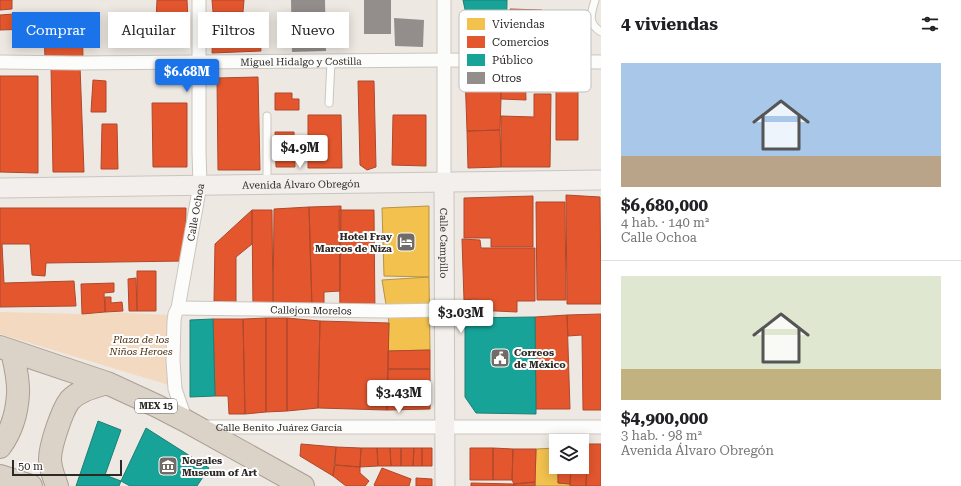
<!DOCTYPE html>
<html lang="es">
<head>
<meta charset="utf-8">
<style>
  :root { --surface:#fff; --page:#f6f6f6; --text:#202124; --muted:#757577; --line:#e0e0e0; --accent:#1a73e8 }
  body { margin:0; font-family:"Roboto Serif",serif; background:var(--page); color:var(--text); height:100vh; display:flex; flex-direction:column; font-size:15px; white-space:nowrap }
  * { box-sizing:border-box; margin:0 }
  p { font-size:13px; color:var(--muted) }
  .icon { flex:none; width:22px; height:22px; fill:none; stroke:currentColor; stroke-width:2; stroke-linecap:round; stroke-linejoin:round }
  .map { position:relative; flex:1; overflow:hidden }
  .sheet { display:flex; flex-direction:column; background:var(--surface); width:360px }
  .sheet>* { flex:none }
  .hud { position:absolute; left:12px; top:12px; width:380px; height:36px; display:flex; gap:8px }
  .tools { position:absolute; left:549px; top:434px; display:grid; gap:8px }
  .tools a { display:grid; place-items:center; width:40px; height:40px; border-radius:0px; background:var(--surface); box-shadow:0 2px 10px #0003; font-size:20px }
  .scale { position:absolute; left:12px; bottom:10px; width:110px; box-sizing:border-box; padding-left:4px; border:2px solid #2d2926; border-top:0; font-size:11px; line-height:14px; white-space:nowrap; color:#2d2926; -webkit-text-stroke:3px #fff; paint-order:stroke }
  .price { position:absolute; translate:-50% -34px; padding:0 9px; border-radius:4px; background:#fff; color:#222; font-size:13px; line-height:26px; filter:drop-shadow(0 1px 2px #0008) }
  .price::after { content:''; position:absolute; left:50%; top:24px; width:12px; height:9px; margin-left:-6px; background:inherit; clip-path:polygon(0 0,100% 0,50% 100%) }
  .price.on { background:var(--accent); color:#fff }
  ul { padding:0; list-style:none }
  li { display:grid; align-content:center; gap:8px; height:212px; padding:0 20px }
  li+li { border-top:1px solid var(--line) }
  li span { display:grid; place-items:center; height:124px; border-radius:0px; color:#555 }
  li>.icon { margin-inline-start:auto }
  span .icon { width:72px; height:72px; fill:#fffc; stroke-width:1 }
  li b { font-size:17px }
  h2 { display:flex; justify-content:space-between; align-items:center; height:48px; padding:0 20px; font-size:17px }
  .pill { padding:0 14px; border-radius:0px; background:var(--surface); box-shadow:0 2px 10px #0003; font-size:14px; line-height:36px }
  .pill.on { background:var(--accent); color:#fff }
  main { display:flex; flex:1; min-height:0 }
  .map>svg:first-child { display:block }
  .green { fill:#f4d9c1 }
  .homes { fill:#f2c14e; stroke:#b79342 }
  .shops { fill:#e4572e; stroke:#ad492c }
  .public { fill:#17a398; stroke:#1e7e76 }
  .building { fill:#938e8b }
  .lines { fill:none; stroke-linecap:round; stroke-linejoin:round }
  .lane-casing { stroke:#cac5c0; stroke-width:9 }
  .street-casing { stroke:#cac5c0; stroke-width:15 }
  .secondary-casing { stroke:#cac5c0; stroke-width:21 }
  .highway-casing { stroke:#ab9f94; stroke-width:24 }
  .lane { stroke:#fcfcfb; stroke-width:7 }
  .street { stroke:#fcfcfb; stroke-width:13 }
  .secondary { stroke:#f2efec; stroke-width:19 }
  .highway { stroke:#dbd2c8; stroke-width:22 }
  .labels { text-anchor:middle; stroke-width:4; stroke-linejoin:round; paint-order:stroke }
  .shield { fill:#fff; stroke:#6c6967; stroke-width:1 }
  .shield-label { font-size:9px; font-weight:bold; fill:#2d2926 }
  .street-label { font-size:10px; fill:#2d2926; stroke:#fff }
  .poi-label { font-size:10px; font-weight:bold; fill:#2d2926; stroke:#fff; text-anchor:start }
  .park-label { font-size:10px; font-style:italic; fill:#492a0b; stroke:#fff }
  .key { fill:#fff; stroke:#c0bfbe; stroke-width:1 }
  .key-label { font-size:11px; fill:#2d2926 }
</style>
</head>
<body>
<main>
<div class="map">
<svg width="601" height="486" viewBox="0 0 601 486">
  <rect width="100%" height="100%" fill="#eee8e2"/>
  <!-- green -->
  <path class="green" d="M0,312L82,314L105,312L171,315L172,386L0,334Z"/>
  <!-- homes -->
  <path class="homes" d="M429,206V277L384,276L382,208Z
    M429,277L430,350L388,351L389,323L382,280Z
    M556,448V467H558V483L570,484V486H535L536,449Z"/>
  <!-- shops -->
  <path class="shops" d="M0,0H12V9L0,10Z
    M157,0H187L189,42L155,41Z
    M212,0H244L243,12H213Z
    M510,9L542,10V55L510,54Z
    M27,13L28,29L0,30V15Z
    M82,16L83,58H45L44,32L58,31V18Z
    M221,22L259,23L261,51L212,53L213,28H221Z
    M525,65L526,100L501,99L500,66Z
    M80,66L84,172H53L51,67Z
    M500,66L501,99L500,130L467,131L465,73Z
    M556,73H578V140H556Z
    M0,76H38V173L0,172Z
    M258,77L260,170H218L217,78Z
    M93,80L106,81V112H91Z
    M358,81H374L376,167L367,170L360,165Z
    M275,93H292V99H299V110H275Z
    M534,94H551L550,167H501V116L534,117Z
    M152,103H187V167H153Z
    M308,115H341L342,168H308Z
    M393,115H426V166L392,165Z
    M102,124H117L118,169H101Z
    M500,130L501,167L468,168L467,131Z
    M275,132H294L295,167H276Z
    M566,195L600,197L601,304H567Z
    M533,196V247H491V238H464V198Z
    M536,202H565L566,300H537Z
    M341,206L340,291L324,292V308H312L309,207Z
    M309,207L312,308L273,311L274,209Z
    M0,208H186L185,261L46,263L45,276L32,275L30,244H2L4,283L74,281L76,306L0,307Z
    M252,210H272L273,311H253Z
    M252,210V244L236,257V302L214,301L215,244Z
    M339,210H374L375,317H340Z
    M462,239L480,240L481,248H535V301H517V312L475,310V299L464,300Z
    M137,271H156V311H137Z
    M136,278L137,311H129L128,279Z
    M114,283V292L104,293L105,312L82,314L81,284Z
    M105,297H111V303L122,302L123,311L105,312Z
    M601,314V410H583L582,335L568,336L567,315Z
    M567,315L570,409H536L535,317Z
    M266,318V412L245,414L243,319Z
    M266,318H287V411L266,412Z
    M287,318L320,321L318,408L287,411Z
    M213,319H243L245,414H229L228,396H215Z
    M320,321L389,323L387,410L318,408Z
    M430,350V369H388V351Z
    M388,369H430V392H387Z
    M387,392H430V409L387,410Z
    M301,444L336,447L333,476L300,456Z
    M588,444H601V486H586Z
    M336,447L361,448L360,467L335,465Z
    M361,448H377L378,466L360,467Z
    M377,448H390L391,466H378Z
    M390,448H401V466H391Z
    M401,448H414L413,466H401Z
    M414,448H422V466H413Z
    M422,448H432V466H422Z
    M470,448H493V480H470Z
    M493,448L513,449L512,480H493Z
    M513,449H536L535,482L514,484L512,480Z
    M582,449H587L586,486H570L571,467H582Z
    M335,465L360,467V473L369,481L365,486H346L333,476Z
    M558,467H571L570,484L558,483Z
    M382,468L411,479L409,486H375L374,485Z
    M416,478L432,479V486H416Z
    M535,482V486H514V484Z
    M471,483L514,484V486H471Z"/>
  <!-- public -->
  <path class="public" d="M463,0H507L506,58H462V21L467,19Z
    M535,317L536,414L476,413L465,397V318Z
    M213,319L215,396L190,397V320Z
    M98,421L121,430L105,475L121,481L119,486H76Z
    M146,428L209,468L197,486H130L121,481Z"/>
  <!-- building -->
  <path class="building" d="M291,0H325L326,51L292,52Z
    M364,0H391V34H364Z
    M394,18L424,20L423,47L395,46Z"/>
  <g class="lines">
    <!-- lane casing -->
    <g class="lane-casing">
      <path id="lane" d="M595,0C591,14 587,23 601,32
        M329,103L331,61
        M267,185V116"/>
    </g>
    <!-- street casing -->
    <g class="street-casing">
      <g id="street">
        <path id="s1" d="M0,62L77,63L444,60L601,62"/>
        <path d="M444,183V0"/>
        <path id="s2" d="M178,308L387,311L445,310"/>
        <path id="s3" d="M186,421L175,389L173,360L174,321L175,314L178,308L200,185L199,152V0"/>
        <path id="s4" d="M203,427H601"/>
      </g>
    </g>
    <!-- secondary casing -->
    <g class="secondary-casing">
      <g id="secondary">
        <path id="s5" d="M444,183L445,486"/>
        <path id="s6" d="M0,188L601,180"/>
      </g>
    </g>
    <!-- highway casing -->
    <g class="highway-casing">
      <path id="highway" d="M0,347L107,383L157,406L186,421L303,486
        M0,447C11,432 17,413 18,394C19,380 15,365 12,351
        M0,476L31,486
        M57,486C54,477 50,469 50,459C50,446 62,410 70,400C80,390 94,387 107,383"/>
    </g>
    <!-- lane -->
    <use href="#lane" class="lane"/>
    <!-- street -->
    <use href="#street" class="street"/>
    <!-- secondary -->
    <use href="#secondary" class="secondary"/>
    <!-- highway -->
    <use href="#highway" class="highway"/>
  </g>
  <!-- icons -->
  <defs>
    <g id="hotel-square" transform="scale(1)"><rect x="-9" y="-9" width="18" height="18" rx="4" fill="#716c68" stroke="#fff"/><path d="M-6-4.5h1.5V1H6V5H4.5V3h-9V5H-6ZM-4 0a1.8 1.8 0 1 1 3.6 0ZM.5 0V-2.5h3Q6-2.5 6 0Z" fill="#fff"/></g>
    <g id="civic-square" transform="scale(1)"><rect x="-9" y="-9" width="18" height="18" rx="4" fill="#716c68" stroke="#fff"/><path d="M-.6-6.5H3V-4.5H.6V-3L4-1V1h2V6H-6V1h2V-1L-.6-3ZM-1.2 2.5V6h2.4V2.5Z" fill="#fff"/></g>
    <g id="museum-square" transform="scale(1)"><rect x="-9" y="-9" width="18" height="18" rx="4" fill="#716c68" stroke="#fff"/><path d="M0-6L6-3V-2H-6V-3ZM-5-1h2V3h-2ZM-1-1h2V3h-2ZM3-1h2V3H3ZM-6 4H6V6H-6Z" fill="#fff"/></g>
  </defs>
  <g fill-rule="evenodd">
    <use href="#hotel-square" x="406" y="242"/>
    <use href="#civic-square" x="500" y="358"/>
    <use href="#museum-square" x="168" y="466"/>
  </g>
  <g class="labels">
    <!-- shield labels -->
    <rect class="shield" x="135" y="399" width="42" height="14" rx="3"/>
    <g class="shield-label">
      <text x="156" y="409">MEX 15</text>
    </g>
    <!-- street labels -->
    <g class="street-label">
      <text dy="4" stroke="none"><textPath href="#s1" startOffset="301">Miguel Hidalgo y Costilla</textPath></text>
      <text dy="4" stroke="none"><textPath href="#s6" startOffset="301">Avenida Álvaro Obregón</textPath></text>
      <text dy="4" stroke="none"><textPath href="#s3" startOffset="213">Calle Ochoa</textPath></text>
      <text dy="4" stroke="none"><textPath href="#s5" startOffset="60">Calle Campillo</textPath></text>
      <text dy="4" stroke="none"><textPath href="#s2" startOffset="133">Callejon Morelos</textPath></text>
      <text dy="4" stroke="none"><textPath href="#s4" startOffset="76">Calle Benito Juárez García</textPath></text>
    </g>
    <!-- poi labels -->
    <g class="poi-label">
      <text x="392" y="240" text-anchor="end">Hotel Fray<tspan x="392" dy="12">Marcos de Niza</tspan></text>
      <text x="514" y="356">Correos<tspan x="514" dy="12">de México</tspan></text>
      <text x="182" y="464">Nogales<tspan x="182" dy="12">Museum of Art</tspan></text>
    </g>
    <!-- park labels -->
    <g class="park-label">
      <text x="141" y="343">Plaza de los<tspan x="141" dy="12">Niños Heroes</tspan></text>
    </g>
  </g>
  <!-- legend -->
  <rect x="459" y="10" width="132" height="82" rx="6" class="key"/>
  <rect x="467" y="18" width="18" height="12" fill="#f2c14e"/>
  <rect x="467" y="36" width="18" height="12" fill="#e4572e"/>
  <rect x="467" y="54" width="18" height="12" fill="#17a398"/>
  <rect x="467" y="72" width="18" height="12" fill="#938e8b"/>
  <g class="key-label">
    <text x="492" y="28">Viviendas</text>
    <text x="492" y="46">Comercios</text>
    <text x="492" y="64">Público</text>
    <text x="492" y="82">Otros</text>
  </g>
</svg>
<div class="tools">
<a><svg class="icon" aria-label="layers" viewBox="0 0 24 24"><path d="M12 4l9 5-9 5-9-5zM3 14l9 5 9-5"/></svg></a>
</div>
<div class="scale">50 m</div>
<b class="price on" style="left:187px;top:93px">$6.68M</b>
<b class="price" style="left:300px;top:169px">$4.9M</b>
<b class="price" style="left:461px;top:334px">$3.03M</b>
<b class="price" style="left:399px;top:414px">$3.43M</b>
<div class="hud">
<a class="pill on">Comprar</a>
<a class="pill">Alquilar</a>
<a class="pill">Filtros</a>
<a class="pill">Nuevo</a>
</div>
</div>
<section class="sheet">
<h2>4 viviendas<svg class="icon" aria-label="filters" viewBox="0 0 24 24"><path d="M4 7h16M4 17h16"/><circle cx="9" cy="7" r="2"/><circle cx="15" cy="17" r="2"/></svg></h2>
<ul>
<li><span style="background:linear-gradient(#a9c7e8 75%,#b9a48a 0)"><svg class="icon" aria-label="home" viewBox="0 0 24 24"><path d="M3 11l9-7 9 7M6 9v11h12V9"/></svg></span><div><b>$6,680,000</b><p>4 hab. · 140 m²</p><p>Calle Ochoa</p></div></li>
<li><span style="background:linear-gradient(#dfe7d0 75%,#c2b280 0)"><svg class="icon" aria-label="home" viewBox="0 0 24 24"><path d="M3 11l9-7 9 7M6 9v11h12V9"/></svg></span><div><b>$4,900,000</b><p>3 hab. · 98 m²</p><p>Avenida Álvaro Obregón</p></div></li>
</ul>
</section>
</main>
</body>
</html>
